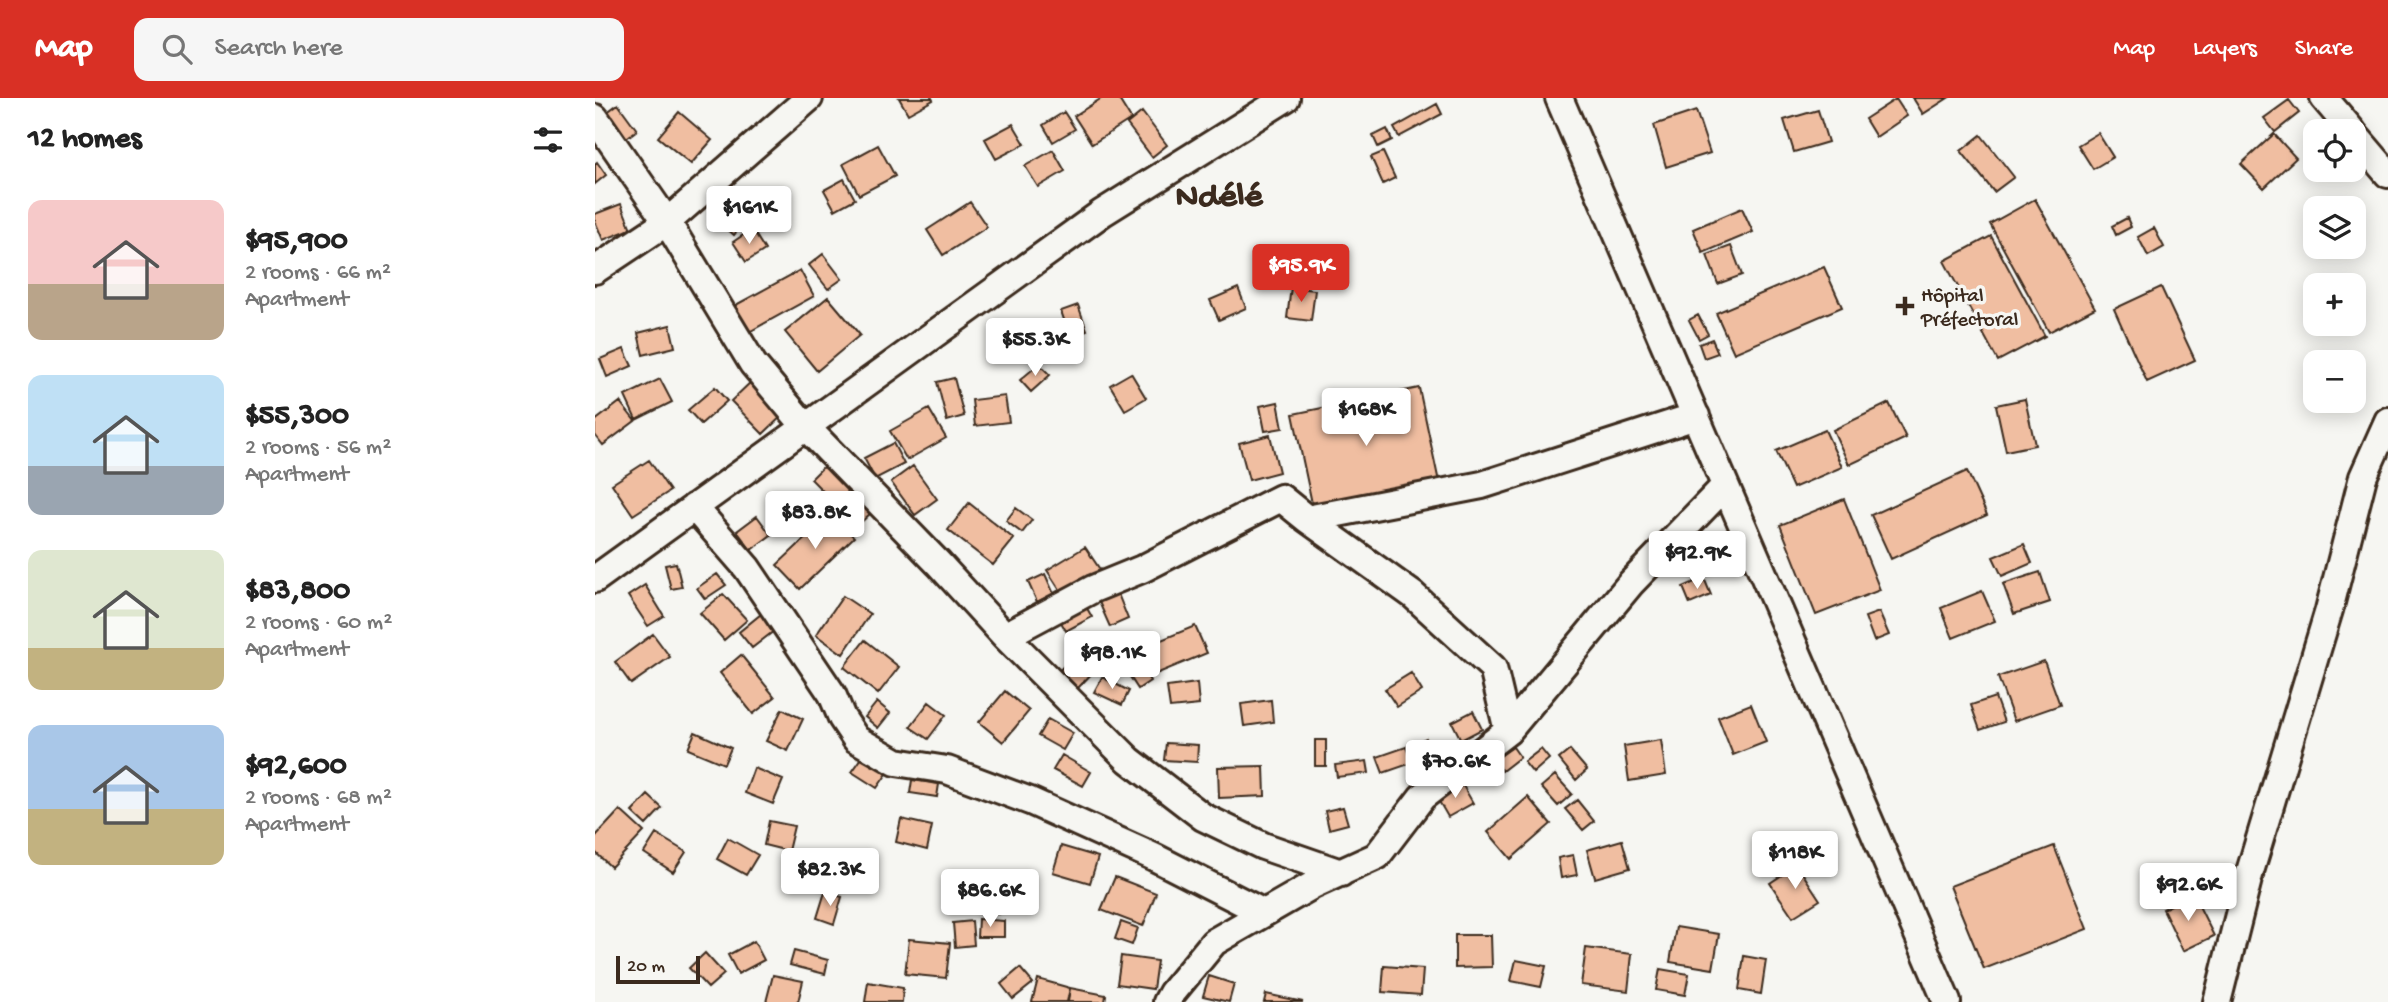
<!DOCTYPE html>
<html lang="en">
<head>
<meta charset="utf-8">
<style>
  :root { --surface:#fff; --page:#f6f6f6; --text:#222; --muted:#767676; --accent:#d93025 }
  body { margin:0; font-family:"Gochi Hand",sans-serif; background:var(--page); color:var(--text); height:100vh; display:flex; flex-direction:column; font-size:26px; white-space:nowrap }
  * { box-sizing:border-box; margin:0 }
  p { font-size:23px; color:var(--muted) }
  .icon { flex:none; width:38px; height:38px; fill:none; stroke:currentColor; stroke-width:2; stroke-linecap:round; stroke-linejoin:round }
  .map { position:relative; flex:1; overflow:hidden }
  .side { display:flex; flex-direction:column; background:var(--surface); width:595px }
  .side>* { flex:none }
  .tools { position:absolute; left:1708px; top:21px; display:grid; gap:14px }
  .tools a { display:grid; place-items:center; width:63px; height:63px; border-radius:14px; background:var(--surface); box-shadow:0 4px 18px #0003; font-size:35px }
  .scale { position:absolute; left:21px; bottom:18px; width:84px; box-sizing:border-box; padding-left:7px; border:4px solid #3b2a1e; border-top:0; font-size:19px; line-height:24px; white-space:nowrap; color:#3b2a1e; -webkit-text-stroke:5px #f6f6f2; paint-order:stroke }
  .price { position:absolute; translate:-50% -60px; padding:0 16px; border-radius:7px; background:#fff; color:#222; font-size:23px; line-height:46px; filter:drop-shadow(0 2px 4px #0008) }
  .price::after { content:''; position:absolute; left:50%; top:42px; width:21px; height:16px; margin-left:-10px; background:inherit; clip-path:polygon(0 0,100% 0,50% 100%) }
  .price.active { background:var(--accent); color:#fff }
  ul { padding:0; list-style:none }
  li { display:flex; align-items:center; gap:21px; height:175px; padding:0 28px }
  li span { display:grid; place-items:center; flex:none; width:196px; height:140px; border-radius:14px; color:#555 }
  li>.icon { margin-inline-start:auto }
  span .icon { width:84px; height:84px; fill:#fffc; stroke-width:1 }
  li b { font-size:30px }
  h2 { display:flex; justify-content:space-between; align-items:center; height:84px; padding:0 28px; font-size:30px }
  header { display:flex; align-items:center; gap:42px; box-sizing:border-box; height:98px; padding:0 35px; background:var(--accent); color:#fff }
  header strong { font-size:33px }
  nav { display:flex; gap:38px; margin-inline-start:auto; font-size:24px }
  .search { width:490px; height:63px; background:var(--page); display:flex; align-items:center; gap:18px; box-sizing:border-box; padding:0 24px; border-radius:14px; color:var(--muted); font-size:26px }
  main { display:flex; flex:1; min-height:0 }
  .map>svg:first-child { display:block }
  .building { fill:#f0bea1; stroke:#3b2a1e; stroke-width:2 }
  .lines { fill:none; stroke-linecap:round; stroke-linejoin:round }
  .minor-casing { stroke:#3b2a1e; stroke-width:32 }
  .minor { stroke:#f6f6f2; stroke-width:26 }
  .poi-dot { fill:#3b2a1e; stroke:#f6f6f2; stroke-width:2.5 }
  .labels { text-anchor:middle; stroke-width:7; stroke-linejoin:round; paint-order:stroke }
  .poi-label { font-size:21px; fill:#3b2a1e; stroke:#f6f6f2; text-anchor:start }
  .town-label { font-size:35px; font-weight:bold; fill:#3b2a1e; stroke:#f6f6f2 }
</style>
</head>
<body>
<header>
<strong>Map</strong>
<div class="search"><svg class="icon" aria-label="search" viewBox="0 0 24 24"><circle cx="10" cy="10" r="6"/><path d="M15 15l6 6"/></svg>Search here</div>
<nav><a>Map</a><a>Layers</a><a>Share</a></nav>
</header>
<main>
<section class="side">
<h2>12 homes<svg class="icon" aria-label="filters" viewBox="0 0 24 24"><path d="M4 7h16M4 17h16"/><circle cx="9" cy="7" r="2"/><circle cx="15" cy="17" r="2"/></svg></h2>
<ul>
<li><span style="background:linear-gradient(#f6c9c9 60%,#b9a48a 0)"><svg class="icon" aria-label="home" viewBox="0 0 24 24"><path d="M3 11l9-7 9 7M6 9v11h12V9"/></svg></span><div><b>$95,900</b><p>2 rooms · 66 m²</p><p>Apartment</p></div></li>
<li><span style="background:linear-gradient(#bfe0f5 65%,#9aa5b1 0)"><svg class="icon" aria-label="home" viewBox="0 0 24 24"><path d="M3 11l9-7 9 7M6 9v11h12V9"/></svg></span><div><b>$55,300</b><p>2 rooms · 56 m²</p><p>Apartment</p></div></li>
<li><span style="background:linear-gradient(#dfe7d0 70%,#c2b280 0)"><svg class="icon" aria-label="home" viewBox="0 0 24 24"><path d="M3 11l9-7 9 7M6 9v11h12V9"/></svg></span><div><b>$83,800</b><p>2 rooms · 60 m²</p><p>Apartment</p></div></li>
<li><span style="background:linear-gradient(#a9c7e8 60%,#c2b280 0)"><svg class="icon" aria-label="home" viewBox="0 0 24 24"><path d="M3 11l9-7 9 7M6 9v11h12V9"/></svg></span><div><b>$92,600</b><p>2 rooms · 68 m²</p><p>Apartment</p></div></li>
</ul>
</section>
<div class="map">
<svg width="1793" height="904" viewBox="0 0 1793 904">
  <rect width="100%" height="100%" fill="#f6f6f2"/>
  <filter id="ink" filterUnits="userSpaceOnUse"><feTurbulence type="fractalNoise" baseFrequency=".0143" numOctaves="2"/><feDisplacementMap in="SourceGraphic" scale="14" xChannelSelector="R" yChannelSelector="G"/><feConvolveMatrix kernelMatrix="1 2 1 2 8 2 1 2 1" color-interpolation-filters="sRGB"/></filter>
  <g filter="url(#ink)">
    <!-- building -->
    <path class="building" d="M304,0H337L338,2L313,16Z
      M507,0H523L536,21L497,46L479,18Z
      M1318,0H1353L1328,16Z
      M1301,1L1312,18L1281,39L1270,21Z
      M1694,2L1704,15L1680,34L1669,20Z
      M23,6L42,32L30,41L11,15Z
      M842,6L847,16L804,39L799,30Z
      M1223,12L1233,44L1199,54L1189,22Z
      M1101,13L1115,55L1071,69L1059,27Z
      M84,14L117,42L96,66L63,39Z
      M469,14L480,31L458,44L448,27Z
      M547,14L572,47L557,59L532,26Z
      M418,26L430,46L401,61L390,41Z
      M792,31L797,42L783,49L778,38Z
      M1503,35L1518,59L1498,71L1483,47Z
      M1679,36L1701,60L1669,90L1646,66Z
      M1386,37L1419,79L1399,94L1366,53Z
      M283,47L300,78L264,97L248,66Z
      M458,52L470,73L443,89L430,68Z
      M788,54L800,80L788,86L776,59Z
      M2,64L11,77L0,86V66Z
      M249,81L260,101L240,112L229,92Z
      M127,101L151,122L139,137L114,115Z
      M1440,101L1500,210L1454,234L1395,126Z
      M375,104L392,129L348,157L332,132Z
      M26,106L36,131L8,142L0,123V116Z
      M1147,110L1158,134L1108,155L1098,131Z
      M1532,120L1536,129L1521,137L1517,128Z
      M1559,130L1569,149L1553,158L1543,139Z
      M157,131L170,152L151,164L138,144Z
      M1396,138L1450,238L1403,263L1349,163Z
      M1136,148L1147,177L1123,186L1112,157Z
      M693,153L694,168L673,170L671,155Z
      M228,156L247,181L233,191L214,167Z
      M1229,169L1247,209L1139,255L1121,215Z
      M205,172L219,198L154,234L139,208Z
      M696,189L720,192L716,223L692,220Z
      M1566,189L1600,262L1552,284L1519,211Z
      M643,190L651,210L624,222L615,202Z
      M233,199L265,237L222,273L190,234Z
      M483,207L492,232L475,239L466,213Z
      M1103,217L1113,236L1104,241L1094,222Z
      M75,227L80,249L48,257L43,235Z
      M1117,241L1123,255L1109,260L1104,246Z
      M29,251L37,268L12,279L5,261Z
      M444,266L455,277L436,294L425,282Z
      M536,275L551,300L530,312L515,287Z
      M359,280L369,318L352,323L342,284Z
      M65,281L77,304L41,322L30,298Z
      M159,281L191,314L168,336L136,303Z
      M120,289L132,303L106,326L93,312Z
      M824,290L844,384L718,410L698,316Z
      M410,298L414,324L380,328L377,302Z
      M1430,301L1440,347L1411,353L1401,307Z
      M25,304L40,323L8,347L0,337V323Z
      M683,304L688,330L670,333L665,308Z
      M1294,305L1311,340L1254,367L1238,332Z
      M334,311L351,340L312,362L295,333Z
      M1230,332L1247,369L1198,390L1181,353Z
      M675,337L684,374L654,382L644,345Z
      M298,345L309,366L280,381L269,360Z
      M54,362L75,393L38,417L17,386Z
      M230,367L277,414L262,428L216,381Z
      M318,368L342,401L320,417L296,384Z
      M1372,373L1392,417L1296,461L1276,417Z
      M1249,401L1285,492L1221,517L1185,427Z
      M374,405L419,441L398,467L353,432Z
      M421,410L437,422L427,435L411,423Z
      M236,416L259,439L205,491L182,467Z
      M162,418L176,437L156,452L142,433Z
      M1429,446L1437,465L1407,478L1398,459Z
      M490,449L506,473L468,497L452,472Z
      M81,465L87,489L76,491L70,467Z
      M1445,474L1455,504L1419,516L1408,486Z
      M122,476L131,487L110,501L102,490Z
      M450,476L459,496L442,504L433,484Z
      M1109,480L1116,497L1095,506L1088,489Z
      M50,487L69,518L53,528L33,498Z
      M1387,493L1400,523L1358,540L1346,510Z
      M128,496L152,522L129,542L105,515Z
      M523,496L533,521L515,529L504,504Z
      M248,498L275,516L248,556L221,537Z
      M489,505L497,519L471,533L463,519Z
      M171,512L184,529L157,550L144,534Z
      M1284,514L1294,537L1279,543L1270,519Z
      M600,528L612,555L561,576L549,549Z
      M58,536L75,559L36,586L20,564Z
      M270,542L304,569L283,596L249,569Z
      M483,553L502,570L482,591L463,574Z
      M146,557L180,599L158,616L125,575Z
      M1449,563L1465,607L1419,623L1403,579Z
      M543,564L555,583L543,591L530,571Z
      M816,575L827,593L802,609L790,591Z
      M507,579L534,593L527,607L499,594Z
      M602,585L604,607L575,610L572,589Z
      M410,593L434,613L408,644L384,624Z
      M1400,599L1409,624L1385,632L1376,607Z
      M676,602L678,624L649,628L646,606Z
      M282,604L295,615L283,630L270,619Z
      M334,604L351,617L333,641L315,629Z
      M1156,606L1171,644L1138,657L1123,619Z
      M187,611L208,621L193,653L171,643Z
      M878,613L887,631L866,642L857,624Z
      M453,621L478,635L468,652L443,638Z
      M100,634L136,650L129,666L93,651Z
      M831,640L838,654L818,663L811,649Z
      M720,642H731V668H720Z
      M1066,642L1071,677L1034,683L1029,648Z
      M571,645L603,647L602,664L569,662Z
      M811,649L817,665L788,675L782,659Z
      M918,649L925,659L907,673L899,662Z
      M946,651L954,661L938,675L929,664Z
      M975,652L992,672L981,682L964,661Z
      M271,654L296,670L282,690L257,674Z
      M467,657L496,674L488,688L458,672Z
      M772,663L774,675L742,679L740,667Z
      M669,668L670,698L624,700L623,669Z
      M159,670L188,682L178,706L150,695Z
      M960,677L977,696L963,708L946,689Z
      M317,682L344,686L342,699L315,695Z
      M867,686L878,705L853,719L842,700Z
      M53,697L67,710L51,727L37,714Z
      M933,699L956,726L916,761L893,734Z
      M982,702L999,723L988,732L970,711Z
      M748,709L753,726L734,731L730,713Z
      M25,712L49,734L16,769L0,754V739Z
      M306,721L337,728L332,752L301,744Z
      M174,723L199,728L193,753L169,747Z
      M61,736L91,754L78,774L49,755Z
      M133,740L163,757L151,777L122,761Z
      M1027,742L1035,770L1000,780L992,752Z
      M466,748L503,759L495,785L458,774Z
      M1459,748L1492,831L1389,871L1355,788Z
      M978,757L982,777L966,780L963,760Z
      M1202,767L1225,802L1198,819L1175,785Z
      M520,779L561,795L548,828L506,812Z
      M230,794L247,799L239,826L222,820Z
      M379,794L405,796L404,816L377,814Z
      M1598,796L1619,838L1588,853L1568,811Z
      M383,821L409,823V839H382Z
      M377,823L379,847L360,849L358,825Z
      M526,824L543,830L537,847L520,841Z
      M1081,829L1124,836L1118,871L1075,864Z
      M860,837H896L897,869L860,870Z
      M314,841L355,845L351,880L310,876Z
      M159,843L169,862L143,876L133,857Z
      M991,850L1037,856L1033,893L986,887Z
      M199,853L233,862L230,876L195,867Z
      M110,855L129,876L113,890L94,870Z
      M526,858L562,863L558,891L522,886Z
      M1149,858L1171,862L1166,896L1144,892Z
      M921,862L951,868L946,889L916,883Z
      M789,868L828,871L826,897L787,894Z
      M425,870L438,885L418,901L406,886Z
      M1065,871L1094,876L1090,897L1061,892Z
      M178,877L208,883L203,904H171Z
      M614,878L639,886L634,904L608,898Z
      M443,881L475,890L472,904H437Z
      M273,884L308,890L307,904H270Z
      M475,890L511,897L510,904H473Z
      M671,896L708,904H669Z"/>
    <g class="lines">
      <!-- minor casing -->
      <g class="minor-casing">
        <path id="minor" d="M964,0L1352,904
          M1729,0L1757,33
          M0,20L72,124L158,266L210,328L344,466L410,538L534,662L608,719L668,748L746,775
          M1759,36L1793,76
          M0,172L72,124L214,0
          M99,409L152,470L237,596L247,620L261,641L301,664L352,672L435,703L559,759L669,815
          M712,421L818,497L898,570L913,633
          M0,481L507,115L691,0
          M410,538L498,491L547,471L686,400L712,421L887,387L1101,318
          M572,904L577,895L619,844L718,787L782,758L827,699L913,633L1036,485L1130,388
          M1622,904L1654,777L1734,512L1768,379L1793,323"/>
      </g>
      <!-- minor -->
      <use href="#minor" class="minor"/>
    </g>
  </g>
  <!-- markers -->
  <path class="poi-dot" d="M1306.5 197.5h7v7h7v7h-7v7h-7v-7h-7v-7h7z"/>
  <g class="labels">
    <!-- poi labels -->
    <g class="poi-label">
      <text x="1326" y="203">Hôpital<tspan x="1326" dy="24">Préfectoral</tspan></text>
    </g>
    <!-- town labels -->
    <g class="town-label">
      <text x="624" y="107">Ndélé</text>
    </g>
  </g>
</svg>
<div class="tools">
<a><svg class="icon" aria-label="locate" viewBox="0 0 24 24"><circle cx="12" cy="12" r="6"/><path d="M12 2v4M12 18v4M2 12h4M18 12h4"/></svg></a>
<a><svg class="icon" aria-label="layers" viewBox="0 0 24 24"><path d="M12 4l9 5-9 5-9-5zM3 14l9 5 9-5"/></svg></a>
<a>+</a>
<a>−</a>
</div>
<div class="scale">20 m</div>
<b class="price" style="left:154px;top:148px">$161K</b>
<b class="price active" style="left:706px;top:206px">$95.9K</b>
<b class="price" style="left:440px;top:280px">$55.3K</b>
<b class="price" style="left:771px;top:350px">$168K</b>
<b class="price" style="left:220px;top:453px">$83.8K</b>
<b class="price" style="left:1102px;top:493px">$92.9K</b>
<b class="price" style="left:517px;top:593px">$98.1K</b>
<b class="price" style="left:860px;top:702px">$70.6K</b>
<b class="price" style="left:1200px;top:793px">$118K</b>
<b class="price" style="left:235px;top:810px">$82.3K</b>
<b class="price" style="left:1593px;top:825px">$92.6K</b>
<b class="price" style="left:395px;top:831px">$86.6K</b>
</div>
</main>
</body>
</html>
